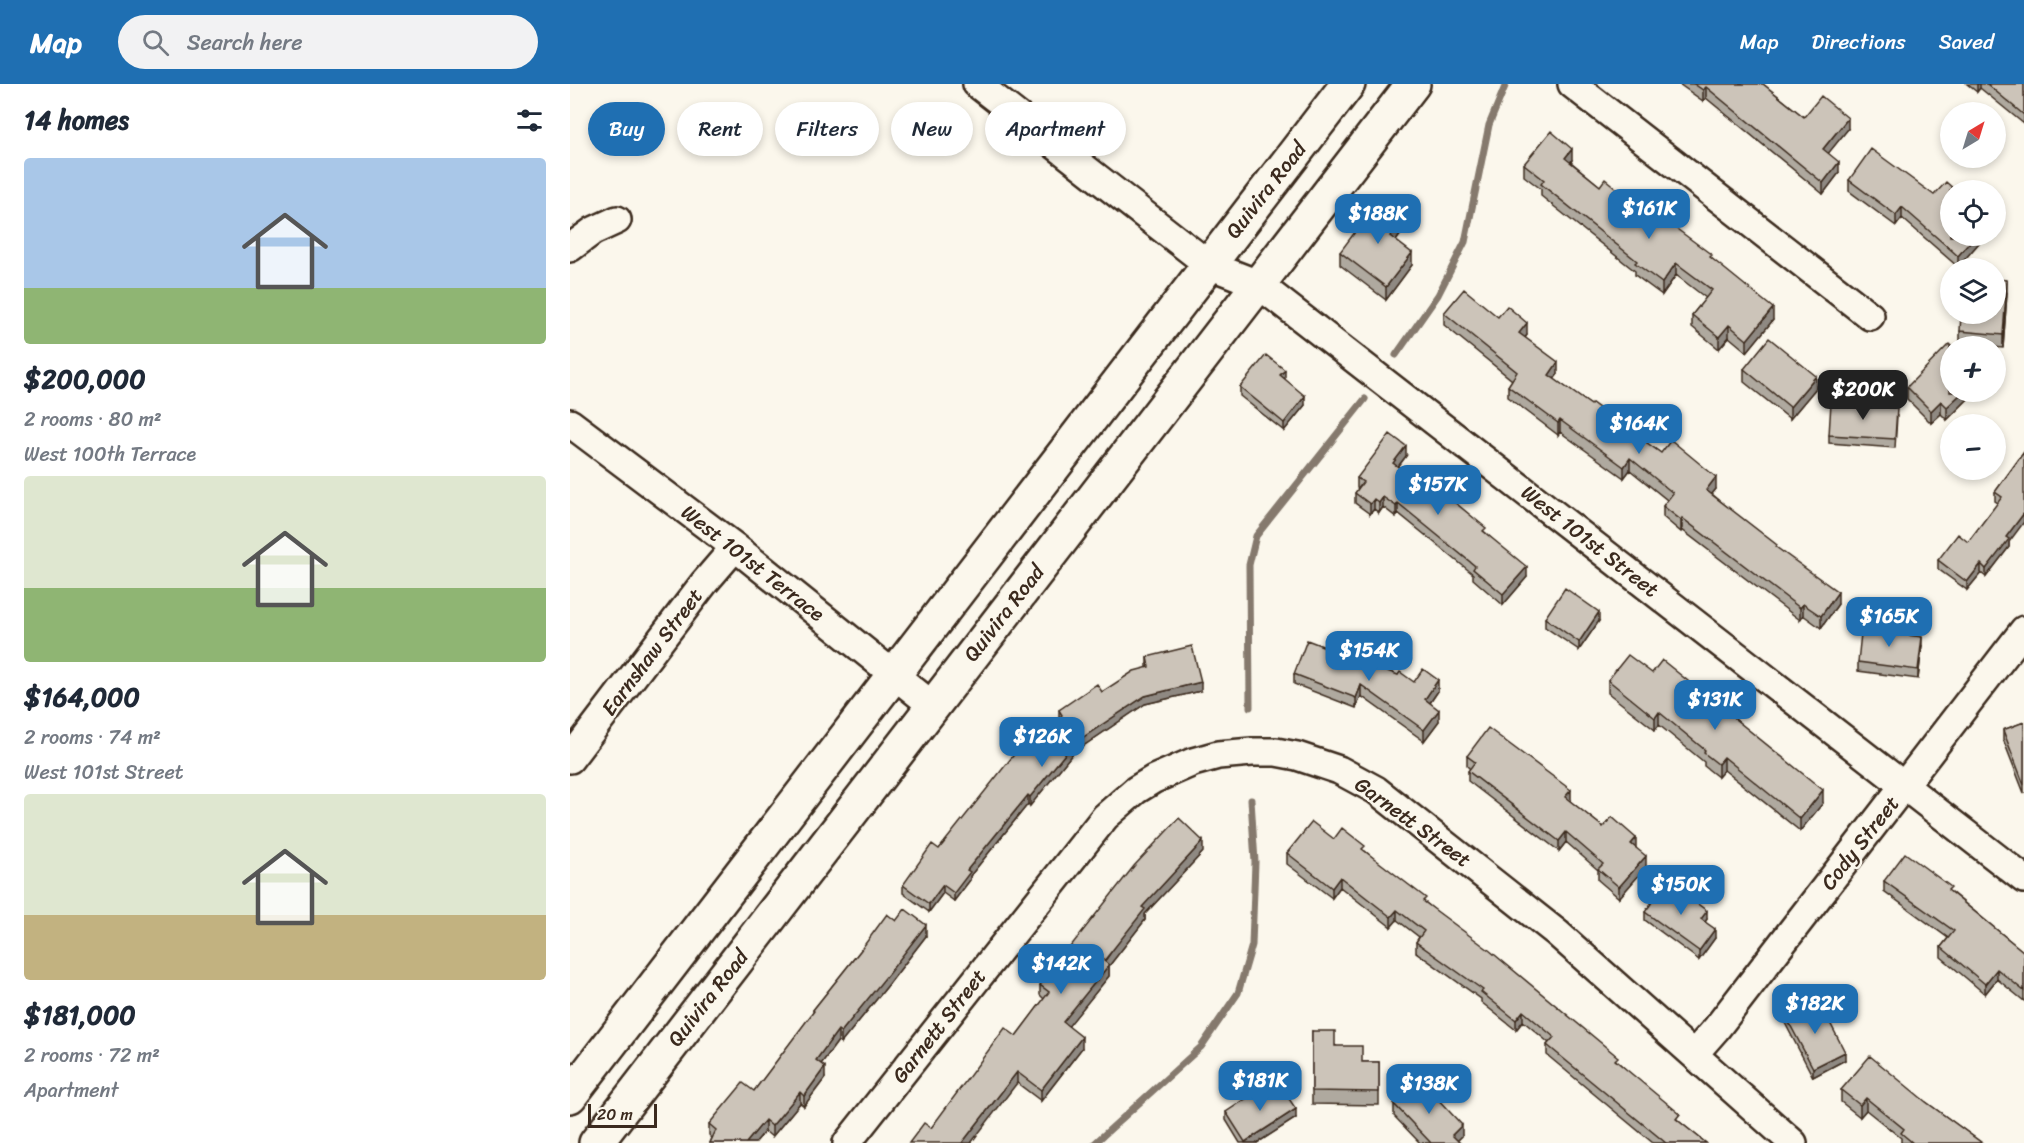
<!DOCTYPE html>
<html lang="en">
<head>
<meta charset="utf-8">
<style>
  :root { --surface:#fff; --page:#f2f2f3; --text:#1f2937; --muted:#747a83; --accent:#1f6fb2 }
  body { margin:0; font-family:Sriracha,sans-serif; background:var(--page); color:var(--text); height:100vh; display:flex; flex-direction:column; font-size:22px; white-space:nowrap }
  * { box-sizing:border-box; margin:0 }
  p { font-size:20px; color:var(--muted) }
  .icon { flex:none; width:33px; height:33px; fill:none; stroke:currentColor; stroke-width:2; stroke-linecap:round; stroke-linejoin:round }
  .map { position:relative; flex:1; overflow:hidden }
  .drawer { display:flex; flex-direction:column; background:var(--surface); width:570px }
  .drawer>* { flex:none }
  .hud { position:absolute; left:18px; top:18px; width:570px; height:54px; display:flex; gap:12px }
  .needle { width:39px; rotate:38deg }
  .controls { position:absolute; left:1370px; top:18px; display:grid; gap:12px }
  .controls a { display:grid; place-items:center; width:66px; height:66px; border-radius:50%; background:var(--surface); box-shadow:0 3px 9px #0003; font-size:30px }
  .scale { position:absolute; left:18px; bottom:15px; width:69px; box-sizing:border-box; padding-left:6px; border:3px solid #3b2a1e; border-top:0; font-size:16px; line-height:21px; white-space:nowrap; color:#3b2a1e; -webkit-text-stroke:4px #fbf7ec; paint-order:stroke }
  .price { position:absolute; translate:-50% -51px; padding:0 14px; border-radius:12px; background:var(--accent); color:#fff; font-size:20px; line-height:39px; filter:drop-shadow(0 2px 3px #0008) }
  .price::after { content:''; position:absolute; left:50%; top:36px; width:18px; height:14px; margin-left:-9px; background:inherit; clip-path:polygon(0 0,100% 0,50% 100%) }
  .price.selected { background:#222; color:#fff }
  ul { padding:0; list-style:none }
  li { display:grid; align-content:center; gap:12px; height:318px; padding:0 24px }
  li span { display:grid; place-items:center; height:186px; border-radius:6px; color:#555 }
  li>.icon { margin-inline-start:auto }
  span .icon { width:108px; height:108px; fill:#fffc; stroke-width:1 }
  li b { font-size:26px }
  h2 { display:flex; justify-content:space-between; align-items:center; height:72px; padding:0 24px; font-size:26px }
  .chip { padding:0 21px; border-radius:27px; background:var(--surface); box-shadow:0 3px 9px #0003; font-size:21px; line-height:54px }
  .chip.selected { background:var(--accent); color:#fff }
  header { display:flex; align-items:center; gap:36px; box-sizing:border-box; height:84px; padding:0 30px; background:var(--accent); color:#fff }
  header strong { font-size:28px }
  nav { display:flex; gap:33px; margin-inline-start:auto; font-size:21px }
  .search { width:420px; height:54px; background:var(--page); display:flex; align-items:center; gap:15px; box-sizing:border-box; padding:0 21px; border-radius:33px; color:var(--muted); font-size:22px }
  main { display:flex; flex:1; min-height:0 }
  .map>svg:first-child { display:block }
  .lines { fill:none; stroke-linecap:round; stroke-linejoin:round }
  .stream { stroke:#85796d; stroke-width:7 }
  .street-casing { stroke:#3b2a1e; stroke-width:32 }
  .primary-casing { stroke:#3b2a1e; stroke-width:38 }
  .street { stroke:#fbf7ec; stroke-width:27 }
  .primary { stroke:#fbf7ec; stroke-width:33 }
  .wall { fill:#afa99f; stroke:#3b2a1e; stroke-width:1.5 }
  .shaded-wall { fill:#8f8982; stroke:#3b2a1e; stroke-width:1.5 }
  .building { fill:#ccc4b9; stroke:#3b2a1e; stroke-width:1.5 }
  .labels { text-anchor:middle; stroke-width:5; stroke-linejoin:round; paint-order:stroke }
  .street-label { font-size:21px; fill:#3b2a1e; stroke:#fbf7ec }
</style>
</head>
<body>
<header>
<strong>Map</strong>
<div class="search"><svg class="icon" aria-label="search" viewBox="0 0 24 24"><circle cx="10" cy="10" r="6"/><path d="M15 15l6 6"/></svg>Search here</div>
<nav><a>Map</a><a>Directions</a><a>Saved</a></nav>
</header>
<main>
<section class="drawer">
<h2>14 homes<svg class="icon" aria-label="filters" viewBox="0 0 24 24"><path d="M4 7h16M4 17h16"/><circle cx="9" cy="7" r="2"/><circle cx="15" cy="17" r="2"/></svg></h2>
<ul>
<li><span style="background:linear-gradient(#a9c7e8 70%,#8fb573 0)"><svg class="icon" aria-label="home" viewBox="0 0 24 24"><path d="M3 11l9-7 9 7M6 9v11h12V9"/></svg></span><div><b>$200,000</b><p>2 rooms · 80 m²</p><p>West 100th Terrace</p></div></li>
<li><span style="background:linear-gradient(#dfe7d0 60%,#8fb573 0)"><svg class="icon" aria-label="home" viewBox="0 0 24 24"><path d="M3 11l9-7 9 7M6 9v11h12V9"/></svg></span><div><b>$164,000</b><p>2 rooms · 74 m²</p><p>West 101st Street</p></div></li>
<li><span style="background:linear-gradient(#dfe7d0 65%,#c2b280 0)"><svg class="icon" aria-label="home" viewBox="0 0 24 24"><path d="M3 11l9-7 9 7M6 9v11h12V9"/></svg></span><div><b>$181,000</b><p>2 rooms · 72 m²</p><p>Apartment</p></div></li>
</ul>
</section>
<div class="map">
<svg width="1454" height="1059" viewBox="0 0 1454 1059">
  <rect width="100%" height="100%" fill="#fbf7ec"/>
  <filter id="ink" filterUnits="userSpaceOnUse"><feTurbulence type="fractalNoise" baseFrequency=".0167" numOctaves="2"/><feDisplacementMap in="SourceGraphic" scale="12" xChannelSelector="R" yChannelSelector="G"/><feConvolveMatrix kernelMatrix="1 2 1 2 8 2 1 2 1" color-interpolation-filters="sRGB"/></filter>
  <g filter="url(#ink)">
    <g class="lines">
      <!-- stream -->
      <path class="stream" d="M826,271L868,211L895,158L919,41L936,0
        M680,623L679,481L686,452L795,315
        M525,1059L631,963L668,909L682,861L685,778L681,716"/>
      <!-- street casing -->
      <g class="street-casing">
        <path id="street" d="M407,0L639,181L688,200L1454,795
          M1002,0L1300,232
          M0,164L23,147L47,136
          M0,339L165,463L363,622
          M0,675L134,499L165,463
          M1124,970L1146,945L1454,546
          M277,1059L535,733L566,706L584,695L623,678L648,671L682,668H706L727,672L769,686L806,706L987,849L1223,1059"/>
      </g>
      <!-- primary casing -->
      <g class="primary-casing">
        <path id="primary" d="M0,1012L778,0
          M26,1059L843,0"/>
      </g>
      <!-- street -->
      <use href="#street" class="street"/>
      <!-- primary -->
      <use href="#primary" class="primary"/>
    </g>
    <!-- wall -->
    <path class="wall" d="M1109,0H1193L1234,33L1278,45L1258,69L1269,89L1253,110L1136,14L1133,17Z
      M1397,0H1454V40L1410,4L1407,8Z
      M1002,76L1001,78L1030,102L1142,175L1203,236L1177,268L1159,253L1149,265L1122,243V231L1136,214L1106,191L1092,211L1065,191V187L971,112V105L954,92V80Z
      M1279,96L1364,111L1380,152H1415L1388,183L1332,134L1326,142L1279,107Z
      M833,147L826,157L842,181L816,216L770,181V168Z
      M1437,209L1433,264L1390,260V247Z
      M874,229L928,233L957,251L955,254L988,290L984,295L1021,321L1091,369L1146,405L1142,410L1207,465L1268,520L1251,544L1233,531L1230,536L1112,446L1111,448L1093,433V422L1097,416L1060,386L1054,394L990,348L988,351L938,313V302L942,296L874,241Z
      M1174,285L1246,304L1220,335L1174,298Z
      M714,295L735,321L714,347L670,312V303Z
      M1337,303L1380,308H1405L1377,336L1371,330L1361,339L1337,315Z
      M1327,332L1325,364L1259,359V351Z
      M1454,368L1439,458V463L1416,493L1411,489L1397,506L1368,485V476L1398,458L1428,419L1425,417V408Z
      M836,372L828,383L916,449L957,493L933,521L903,495V490L828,429L826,433L813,423L809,429L804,425L800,430L785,419V409L788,405L787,404V394Z
      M975,534L1029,537L1009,566L975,543Z
      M1352,562L1348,595L1288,587V578Z
      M577,573L631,607L575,620L503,669L460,722L458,720L400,792V796L384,817L373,809L359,828L333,809V801L369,765L468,661L489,635V626L532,608L577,584Z
      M1082,589L1253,719L1230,747L1154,686L1148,693L1134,682V678L1089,641L1085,646L1038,609V596Z
      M724,590L844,598L868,607L860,619L869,637L854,657L791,612L786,624L724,600Z
      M1454,638V709L1433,655V646Z
      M897,672L1001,716L1000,717L1033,743L1066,764L1076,783L1049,814L1028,796V786L996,758L989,767L898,697V687L900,685L897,682Z
      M795,767L856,819L1048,978L1110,1038L1136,1059H1083L977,971V961L979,959L953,937L946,946L911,918V915L846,868V858L849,853L827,836L821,843L770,803L762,814L717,780V769Z
      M633,768L575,830V836L539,882V892L498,942L512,964L471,1017L447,999L361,1044L446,952L474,915L470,911V901Z
      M1314,797L1381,808L1454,868V917L1427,895L1415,910L1371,873V863L1378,854L1314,807Z
      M1075,828L1137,835L1135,838L1145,854L1129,876L1075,836Z
      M326,837L356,852L319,900L271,959L268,957L251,980L255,994L234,1022L230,1019L202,1053L195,1047L185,1059H140L142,1054L139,1051V1040L184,1007L243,929V926L290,867Z
      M1214,929L1244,932L1275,976L1243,993L1214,937Z
      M742,947L792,978H809V1021L742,1020Z
      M1271,1006L1356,1018L1412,1059H1331V1054L1296,1026L1290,1033L1271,1018Z
      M702,1013L726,1034L687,1059H670L656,1036V1028Z
      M824,1020L892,1052L887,1057L890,1059H850L824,1032Z"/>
    <!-- shaded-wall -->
    <path class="shaded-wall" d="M1407,0H1410V4L1407,8Z
      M1136,3V14L1133,17V6Z
      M1278,34V45L1253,76V65Z
      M1002,65V76L995,86V74Z
      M1269,78V89L1253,110V99Z
      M1332,123V134L1326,142V131Z
      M833,135V147L820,165V152Z
      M1405,152H1415L1388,183V172Z
      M842,169V181L816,216V203Z
      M1106,179V191L1092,211V199Z
      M1437,196V209L1433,264V251Z
      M1203,224V236L1177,268V256Z
      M957,239V251L949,261V249Z
      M1159,241V253L1149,265V253Z
      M988,278V290L979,302V291Z
      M715,286V295L710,300V291Z
      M1246,292V304L1220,335V323Z
      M1393,308H1405L1377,336V323Z
      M735,312V321L714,347V339Z
      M1371,317V330L1361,339V327Z
      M990,336V348L988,351V339Z
      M836,362V372L823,389V379Z
      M1060,374V386L1054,394V383Z
      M1146,393V405L1136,417V406Z
      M813,413V423L809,429V419Z
      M804,415V425L800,430V420Z
      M828,419V429L826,433V422Z
      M1454,429V438L1439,458V463L1416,493V485L1436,453Z
      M1112,434V446L1111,448V436Z
      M1411,480V489L1397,506V498Z
      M957,483V493L933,521V510Z
      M1268,508V520L1251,544V532Z
      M1233,520V531L1230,536V524Z
      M1029,528V537L1009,566V558Z
      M1352,553V562L1348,595V586Z
      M868,596V607L855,626V615Z
      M631,598V607L575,620L503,669L460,722V713L503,660L575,612Z
      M791,601V612L786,624V614Z
      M869,626V637L854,657V646Z
      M1089,628V641L1085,646V634Z
      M1154,673V686L1148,693V680Z
      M1001,706V716L995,724V713Z
      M1253,706V719L1230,747V735Z
      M458,711V720L400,792V796L384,817V809L397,786Z
      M996,748V758L989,767V757Z
      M1066,754V764L1061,760Z
      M633,757V768L575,830V836L539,882V892L493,949V938L572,823Z
      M1076,772V783L1049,814V803Z
      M770,793V803L762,814V804Z
      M373,801V809L359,828V820Z
      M827,826V836L821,843V833Z
      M1137,827V835L1131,844V835Z
      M356,841V852L319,900L271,959V948Z
      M1145,845V854L1129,876V867Z
      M1427,885V895L1415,910V900Z
      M953,927V937L946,946V936Z
      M268,946V957L246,987V976Z
      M512,953V964L471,1017V1006Z
      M1275,968V976L1243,993V984Z
      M255,983V994L234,1022V1012Z
      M447,988V999L401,1059H392Z
      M230,1008V1019L202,1053V1042Z
      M1296,1014V1026L1290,1033V1021Z
      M726,1025V1034L687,1059H675V1058Z
      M195,1036V1047L185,1059H176Z
      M892,1041V1052L885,1059L882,1051Z"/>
    <!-- building -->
    <path class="building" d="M1124,0H1193L1234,33L1251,12L1278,34L1253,65L1269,78L1253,99L1136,3L1133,6Z
      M1417,0H1454V31Z
      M981,47L1002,65L995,74L1030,102L1035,95L1093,142L1096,137L1142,171L1140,173L1203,224L1177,256L1159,241L1149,253L1122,231L1142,206L1106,179L1092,199L1065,179L1067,177L971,100L974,96L954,80Z
      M1301,65L1364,111L1376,98L1385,106H1380V152H1405L1388,172L1332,123L1326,131L1279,96Z
      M809,116L833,135L820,152L842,169L816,203L770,168Z
      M1425,195L1437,196L1433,251L1390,247L1391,230H1425Z
      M894,205L928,233L937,222L957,239L949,249L988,278L979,291L1021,321L1022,319L1091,369L1101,356L1146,393L1136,406L1207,461L1206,463L1268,508L1251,532L1233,520L1230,524L1112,434L1111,436L1093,422L1103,409L1060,374L1054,383L990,336L988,339L938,302L947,288L874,229Z
      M1199,254L1246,292L1220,323L1174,285Z
      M1379,260L1381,262H1380V308H1393L1377,323L1371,317L1361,327L1337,303Z
      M696,271L715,286L710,291L735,312L714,339L670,303Z
      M1261,319L1327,324L1325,355L1259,351Z
      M820,350L836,362L823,379L861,407L865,402L916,444L913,447L957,483L933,510L903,485L905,482L828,419L826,422L813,413L809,419L804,415L800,420L785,409L793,398L787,394Z
      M1454,368V429L1436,453L1439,455L1416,485L1411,480L1397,498L1368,476L1388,450L1398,458L1432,413L1425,408Z
      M995,504L1029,528L1009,558L975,534Z
      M1292,540L1325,544L1324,549L1352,553L1348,586L1288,578Z
      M737,556L828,591L830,588L844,598L853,585L868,596L855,615L869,626L854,646L791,601L786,614L724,590Z
      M622,562L631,598L575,612L503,660L460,713L458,711L397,786L400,788L384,809L373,801L359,820L333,801L362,760L369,765L458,653L468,661L492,631L489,626L527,600L532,608L564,587L579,583L577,573Z
      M1058,571L1082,589L1092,576L1253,706L1230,735L1154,673L1148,680L1134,669L1135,666L1089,628L1085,634L1038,596Z
      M1454,638V701L1433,646Z
      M918,644L1001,706L995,713L1033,743L1042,733L1066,754L1061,760L1076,772L1049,803L1028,785L1033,780L996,748L989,757L898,687L905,678L897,672Z
      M609,734L633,757L572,823L575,825L534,877L539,881L493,938L512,953L471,1006L447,988L392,1059H339L354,1039L361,1044L435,944L446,952L479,908L470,901L564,782Z
      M742,738L764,755L772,744L795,762L792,765L856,814L853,817L919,866L1048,973L1045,976L1110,1030L1106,1035L1136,1059H1096L977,961L984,953L953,927L946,936L911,908L913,906L846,858L854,847L827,826L821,833L770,793L762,804L717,769Z
      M1335,769L1381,803L1378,806L1454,868V907L1427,885L1415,900L1371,863L1384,847L1314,797Z
      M1097,797L1137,827L1131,835L1145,845L1129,867L1075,828Z
      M335,825L356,841L319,889L271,948L268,946L246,976L255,983L234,1012L230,1008L202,1042L195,1036L176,1059H140L146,1046L139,1040L173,999L184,1007L244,927L243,926L290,867L317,830L326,837Z
      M1236,918L1244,932L1254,927L1275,968L1243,984L1214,929Z
      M742,947H765V962H792V978H809V1008L742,1007Z
      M1300,972L1356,1018L1412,1059H1343L1331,1049L1334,1045L1296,1014L1290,1021L1271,1006Z
      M850,996L892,1041L882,1051L890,1059H861L824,1020Z
      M695,1002L702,1013L713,1006L726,1025L675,1058L656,1028Z"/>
  </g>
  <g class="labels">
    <!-- street labels -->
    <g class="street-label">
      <text transform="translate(696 106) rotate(-52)" y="7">Quivira Road</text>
      <text transform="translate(1020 457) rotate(38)" y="7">West 101st Street</text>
      <text transform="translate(183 479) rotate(38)" y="7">West 101st Terrace</text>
      <text transform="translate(434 529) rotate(-52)" y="7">Quivira Road</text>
      <text transform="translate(82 568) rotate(-53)" y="7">Earnshaw Street</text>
      <text transform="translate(843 738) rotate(36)" y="7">Garnett Street</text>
      <text transform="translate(1290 759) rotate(-52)" y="7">Cody Street</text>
      <text transform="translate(138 914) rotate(-52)" y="7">Quivira Road</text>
      <text transform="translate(369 942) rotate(-52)" y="7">Garnett Street</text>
    </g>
  </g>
</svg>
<div class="controls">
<a><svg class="needle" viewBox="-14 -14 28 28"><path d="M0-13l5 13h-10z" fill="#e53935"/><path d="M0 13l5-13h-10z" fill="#747a83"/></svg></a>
<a><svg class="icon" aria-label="locate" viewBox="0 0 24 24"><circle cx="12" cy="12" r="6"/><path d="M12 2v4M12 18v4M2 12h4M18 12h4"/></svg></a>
<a><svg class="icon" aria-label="layers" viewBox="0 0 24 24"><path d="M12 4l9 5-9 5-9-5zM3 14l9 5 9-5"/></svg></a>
<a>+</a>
<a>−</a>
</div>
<div class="scale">20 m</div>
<b class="price" style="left:1079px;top:156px">$161K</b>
<b class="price" style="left:808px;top:161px">$188K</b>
<b class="price selected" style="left:1293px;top:337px">$200K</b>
<b class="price" style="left:1069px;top:371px">$164K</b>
<b class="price" style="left:868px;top:432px">$157K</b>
<b class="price" style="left:1319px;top:564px">$165K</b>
<b class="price" style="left:799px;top:598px">$154K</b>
<b class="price" style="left:1145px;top:647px">$131K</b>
<b class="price" style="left:472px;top:684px">$126K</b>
<b class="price" style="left:1111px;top:832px">$150K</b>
<b class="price" style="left:491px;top:911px">$142K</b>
<b class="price" style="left:1245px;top:951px">$182K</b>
<b class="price" style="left:690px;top:1028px">$181K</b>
<b class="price" style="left:859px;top:1031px">$138K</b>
<div class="hud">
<a class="chip selected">Buy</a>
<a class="chip">Rent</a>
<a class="chip">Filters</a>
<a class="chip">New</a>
<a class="chip">Apartment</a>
</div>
</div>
</main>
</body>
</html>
